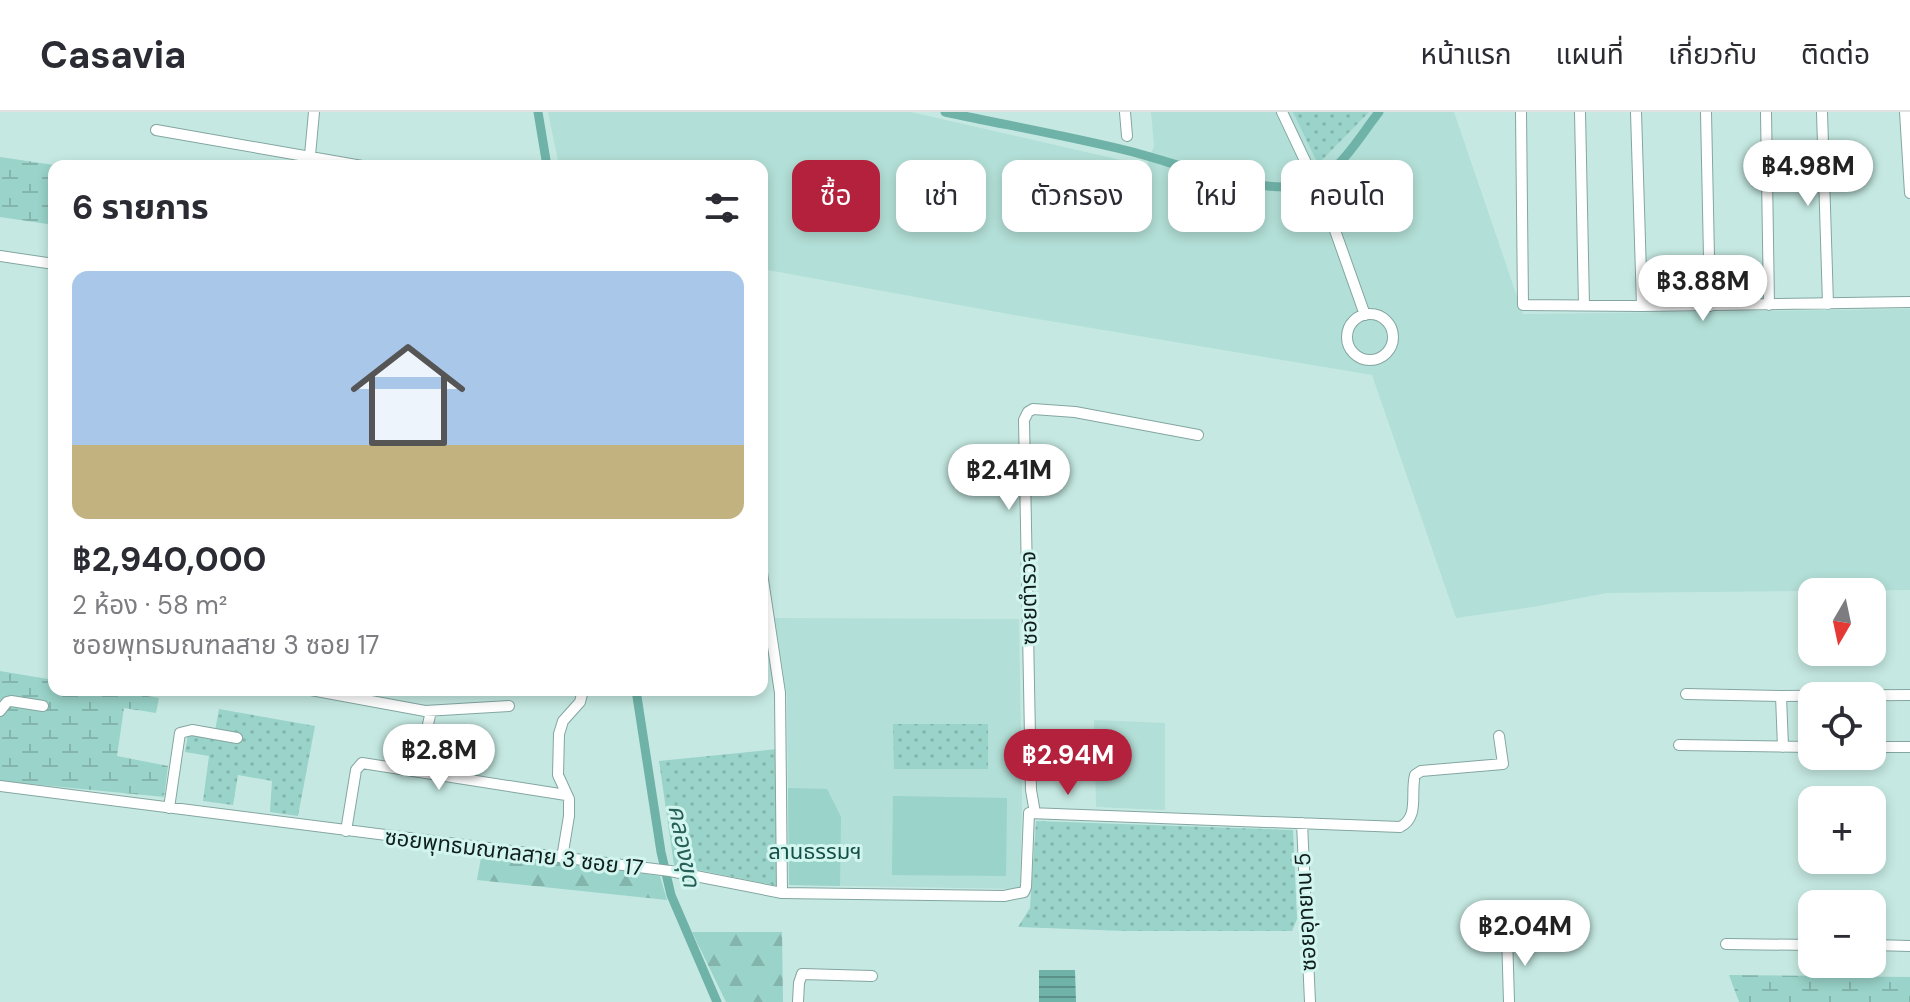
<!DOCTYPE html>
<html lang="th">
<head>
<meta charset="utf-8">
<style>
  :root { --surface:#fff; --page:#f7f7f7; --text:#2b2b33; --muted:#7c7c81; --line:#e1e1e2; --accent:#b4213d }
  body { margin:0; font-family:"DM Sans","Noto Sans Thai",sans-serif; background:var(--page); color:var(--text); height:100vh; display:flex; flex-direction:column; font-size:30px; white-space:nowrap }
  * { box-sizing:border-box; margin:0 }
  p { font-size:26px; color:var(--muted) }
  .icon { flex:none; width:44px; height:44px; fill:none; stroke:currentColor; stroke-width:2; stroke-linecap:round; stroke-linejoin:round }
  .map { position:relative; flex:1; overflow:hidden }
  .side { position:absolute; left:48px; top:48px; width:720px; height:536px; display:flex; flex-direction:column; background:var(--surface); border-radius:16px; box-shadow:0 4px 12px #0003 }
  .side>* { flex:none }
  .top-card { position:absolute; left:792px; top:48px; width:760px; height:72px; display:flex; gap:16px }
  .needle { width:52px; rotate:189deg }
  .tools { position:absolute; left:1798px; top:466px; display:grid; gap:16px }
  .tools a { display:grid; place-items:center; width:88px; height:88px; border-radius:16px; background:var(--surface); box-shadow:0 4px 12px #0003; font-size:40px }
  .price { position:absolute; translate:-50% -68px; padding:0 18px; border-radius:28px; background:#fff; color:#222; font-size:26px; line-height:52px; filter:drop-shadow(0 2px 4px #0008) }
  .price::after { content:''; position:absolute; left:50%; top:48px; width:24px; height:18px; margin-left:-12px; background:inherit; clip-path:polygon(0 0,100% 0,50% 100%) }
  .price.current { background:var(--accent); color:#fff }
  ul { padding:0; list-style:none }
  li { display:grid; align-content:center; gap:16px; height:424px; padding:0 24px }
  li+li { border-top:2px solid var(--line) }
  li span { display:grid; place-items:center; height:248px; border-radius:16px; color:#555 }
  li>.icon { margin-inline-start:auto }
  span .icon { width:144px; height:144px; fill:#fffc; stroke-width:1 }
  li b { font-size:34px }
  h2 { display:flex; justify-content:space-between; align-items:center; height:96px; padding:0 24px; font-size:34px }
  .tag { padding:0 28px; border-radius:16px; background:var(--surface); box-shadow:0 4px 12px #0003; font-size:28px; line-height:72px }
  .tag.current { background:var(--accent); color:#fff }
  header { display:flex; align-items:center; gap:48px; box-sizing:border-box; height:112px; padding:0 40px; background:var(--surface); border-bottom:2px solid var(--line) }
  header strong { font-size:38px }
  nav { display:flex; gap:44px; margin-inline-start:auto; font-size:28px }
  .map>svg:first-child { display:block }
  .built { fill:#b2dfd7 }
  .grass { fill:url(#grass-dots) }
  .forest { fill:url(#forest-firs) }
  .wetland { fill:url(#wetland-marsh) }
  .garden { fill:#99d3c9 }
  .water { fill:url(#water-rules) }
  .lines { fill:none; stroke-linecap:round; stroke-linejoin:round }
  .canal { stroke:#6fb3a8; stroke-width:9 }
  .minor-casing { stroke:#83a6a0; stroke-width:12 }
  .minor { stroke:#fff; stroke-width:10 }
  .labels { text-anchor:middle; stroke-width:6; stroke-linejoin:round; paint-order:stroke }
  .street-label { font-size:22px; fill:#101e1c; stroke:#d2f6ef }
  .park-label { font-size:22px; fill:#165149; stroke:#d2f6ef }
  .water-label { font-size:24px; font-style:italic; fill:#276058; stroke:#d2f6ef }
</style>
</head>
<body>
<header>
<strong>Casavia</strong>
<nav><a>หน้าแรก</a><a>แผนที่</a><a>เกี่ยวกับ</a><a>ติดต่อ</a></nav>
</header>
<div class="map">
<svg width="1910" height="890" viewBox="0 0 1910 890">
  <defs>
    <pattern id="grass-dots" width="8" height="8" patternUnits="userSpaceOnUse" patternTransform="scale(2)"><rect width="8" height="8" fill="#99d3c9"/><path d="M2 2h.1M6 6h.1" fill="none" stroke="#83b5ac" stroke-width="1.8" stroke-linecap="round"/></pattern>
    <pattern id="forest-firs" width="22" height="20" patternUnits="userSpaceOnUse" patternTransform="scale(2)"><rect width="22" height="20" fill="#99d3c9"/><path d="M5 1l3.5 6h-7zM16 11l3.5 6h-7z" fill="#83b5ac"/></pattern>
    <pattern id="wetland-marsh" width="20" height="14" patternUnits="userSpaceOnUse" patternTransform="scale(2)"><rect width="20" height="14" fill="#99d3c9"/><path d="M1 5h8M5 5V1M11 12h8M15 12V8" fill="none" stroke="#83b5ac"/></pattern>
    <pattern id="water-rules" width="6" height="5" patternUnits="userSpaceOnUse" patternTransform="scale(2)"><rect width="6" height="5" fill="#6fb3a8"/><path d="M0 2.5h6" fill="none" stroke="#5a9188"/></pattern>
  </defs>
  <rect width="100%" height="100%" fill="#c5e9e2"/>
  <!-- built -->
  <path class="built" d="M548,0H911L1147,54L1154,34L1151,0H1454L1523,202L1910,197V478L1607,481L1533,495L1456,506L1372,263L1020,204L762,157V54H559Z
    M775,506L1019,507L1022,684L1020,777L789,773L787,584Z
    M1094,608L1165,611V698L1096,695Z"/>
  <!-- grass -->
  <path class="grass" d="M1293,0H1369L1318,52Z
    M219,597L315,614L298,704L270,700L272,669L238,663L233,693L203,689L209,644L185,640L189,616L215,619Z
    M893,612H988V657H894Z
    M778,637V774L674,753L659,649Z
    M1036,709L1293,718L1297,807L1292,819H1125L1018,815L1030,796Z"/>
  <!-- forest -->
  <path class="forest" d="M482,740L660,764L667,788L477,768Z
    M692,820H782L783,890H726Z"/>
  <!-- wetland -->
  <path class="wetland" d="M0,45L61,54H54V113L0,105Z
    M0,559L54,568V578H112L159,586L156,601L124,596L117,644L168,654L164,685L0,669Z
    M1729,863L1910,865V890H1739Z"/>
  <!-- garden -->
  <path class="garden" d="M788,676L827,677L841,705L840,774L789,773Z
    M893,684L1007,686L1006,764L892,763Z"/>
  <!-- water -->
  <path class="water" d="M1039,858H1075L1076,890H1039Z"/>
  <g class="lines">
    <!-- canal -->
    <path class="canal" d="M538,0L547,54
      M945,0C1006,13 1068,24 1129,39C1177,51 1261,85 1307,72C1339,63 1359,25 1379,0
      M636,578L661,740L671,783L717,890"/>
    <!-- minor casing -->
    <g class="minor-casing">
      <path id="minor" d="M1125,0L1127,24
        M1282,0L1326,93L1365,203
        M1521,0L1523,193L1642,194L1910,190
        M1580,0L1584,193
        M1636,0L1642,194
        M1706,0L1710,194
        M1766,0L1769,193
        M1822,0L1828,192
        M1905,0L1910,81
        M156,18L362,54
        M309,54L314,0
        M0,144L54,152
        M1347 225a23 23 0 1 1 46 0a23 23 0 1 1-46 0Z
        M762,461L780,581L782,781
        M311,578L425,599L509,594
        M1686,582L1781,584
        M0,599L7,590L11,589L43,594
        M1679,633L1812,635
        M1783,635L1781,584L1910,583
        M1872,635H1910
        M422,639L431,599
        M0,674L670,759L782,781L1004,784L1024,780L1026,775L1029,701L1400,715C1420,705 1410,681 1415,663L1421,659L1503,652L1499,624
        M169,696L180,621L192,618L237,626
        M1035,701L1031,678L1024,308L1028,300L1033,297L1075,300L1198,323
        M1302,711L1310,890
        M346,719L356,658L362,651L566,683
        M562,746L569,704V687L558,663L559,622L563,609L580,590L583,578
        M1507,822L1509,890
        M1726,832L1812,833
        M1872,833L1910,834
        M798,890L799,871L802,862L872,864"/>
    </g>
    <!-- minor -->
    <use href="#minor" class="minor"/>
  </g>
  <g class="labels">
    <!-- street labels -->
    <g class="street-label">
      <text transform="translate(1028 486) rotate(-91)" y="8">ซอยตำรวจ</text>
      <text transform="translate(514 740) rotate(7)" y="8">ซอยพุทธมณฑลสาย 3 ซอย 17</text>
      <text transform="translate(1305 800) rotate(-93)" y="8">ซอยอุทยาน 5</text>
    </g>
    <!-- park labels -->
    <g class="park-label">
      <text x="815" y="747">ลานธรรมฯ</text>
    </g>
    <!-- water labels -->
    <g class="water-label">
      <text transform="translate(684 734) rotate(79)" y="8">คลองขุด</text>
    </g>
  </g>
</svg>
<div class="tools">
<a><svg class="needle" viewBox="-14 -14 28 28"><path d="M0-13l5 13h-10z" fill="#e53935"/><path d="M0 13l5-13h-10z" fill="#7c7c81"/></svg></a>
<a><svg class="icon" aria-label="locate" viewBox="0 0 24 24"><circle cx="12" cy="12" r="6"/><path d="M12 2v4M12 18v4M2 12h4M18 12h4"/></svg></a>
<a>+</a>
<a>−</a>
</div>
<b class="price" style="left:1808px;top:96px">฿4.98M</b>
<b class="price" style="left:1703px;top:211px">฿3.88M</b>
<b class="price" style="left:1009px;top:400px">฿2.41M</b>
<b class="price" style="left:439px;top:680px">฿2.8M</b>
<b class="price current" style="left:1068px;top:685px">฿2.94M</b>
<b class="price" style="left:1525px;top:856px">฿2.04M</b>
<div class="top-card">
<a class="tag current">ซื้อ</a>
<a class="tag">เช่า</a>
<a class="tag">ตัวกรอง</a>
<a class="tag">ใหม่</a>
<a class="tag">คอนโด</a>
</div>
<section class="side">
<h2>6 รายการ<svg class="icon" aria-label="filters" viewBox="0 0 24 24"><path d="M4 7h16M4 17h16"/><circle cx="9" cy="7" r="2"/><circle cx="15" cy="17" r="2"/></svg></h2>
<ul>
<li><span style="background:linear-gradient(#a9c7e8 70%,#c2b280 0)"><svg class="icon" aria-label="home" viewBox="0 0 24 24"><path d="M3 11l9-7 9 7M6 9v11h12V9"/></svg></span><div><b>฿2,940,000</b><p>2 ห้อง · 58 m²</p><p>ซอยพุทธมณฑลสาย 3 ซอย 17</p></div></li>
</ul>
</section>
</div>
</body>
</html>
